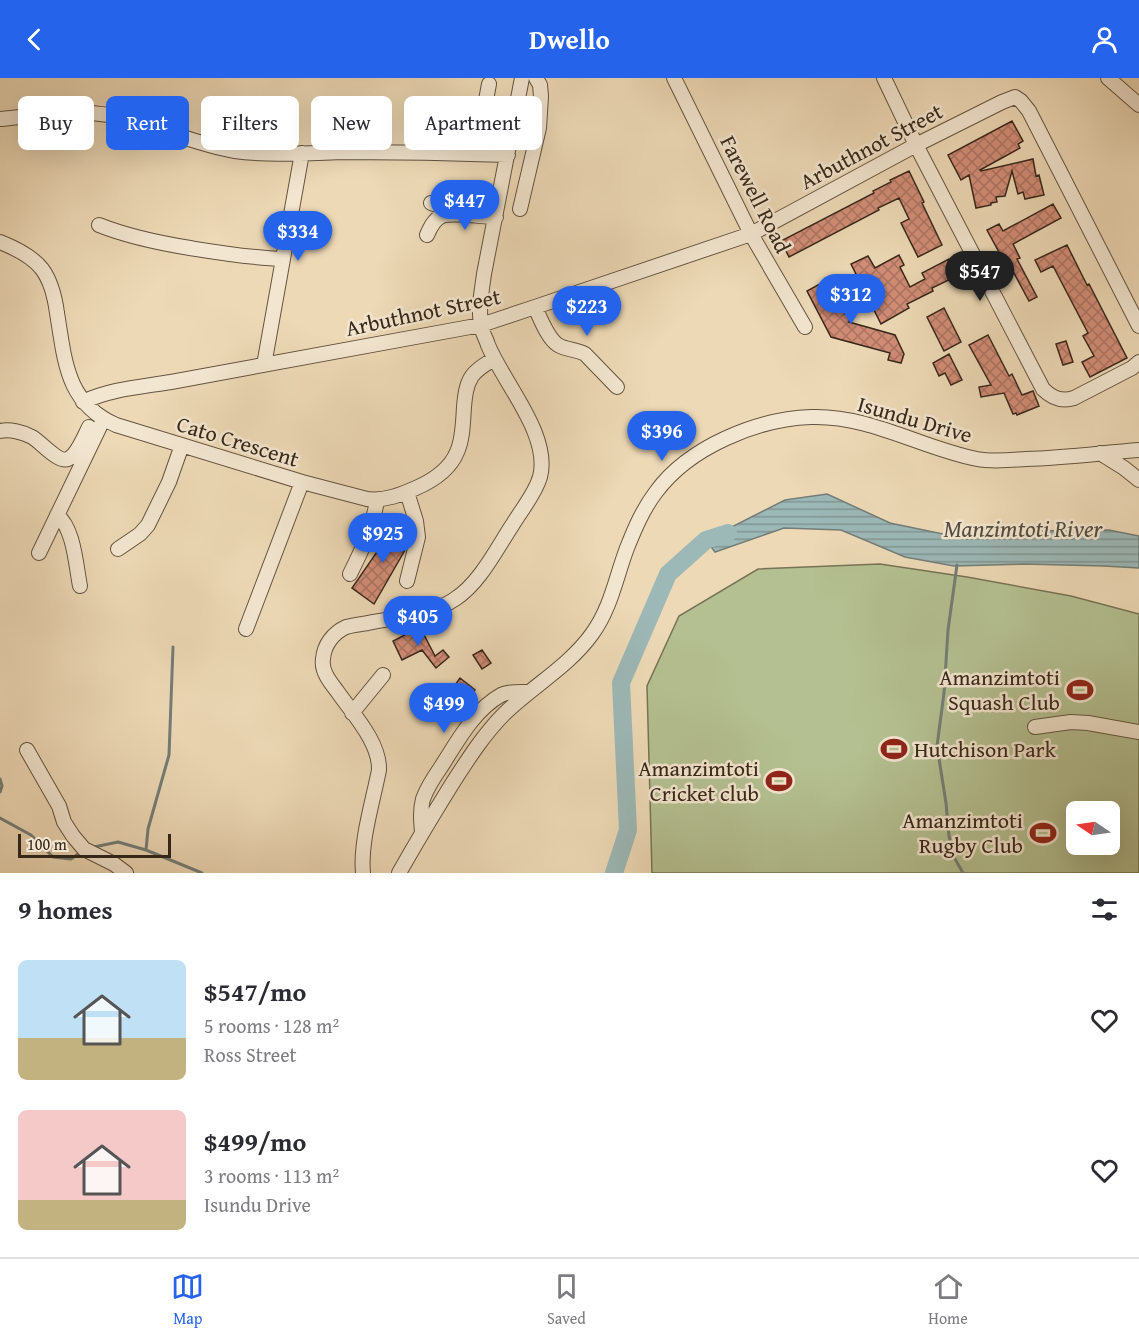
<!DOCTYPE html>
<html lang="en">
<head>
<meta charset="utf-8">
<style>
  :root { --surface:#fff; --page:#f7f7f7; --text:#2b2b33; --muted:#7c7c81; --line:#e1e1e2; --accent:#2563eb }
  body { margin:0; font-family:"Gentium Book Plus",serif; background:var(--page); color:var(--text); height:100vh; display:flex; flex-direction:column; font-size:22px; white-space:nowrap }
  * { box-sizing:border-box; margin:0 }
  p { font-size:20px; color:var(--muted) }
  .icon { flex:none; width:33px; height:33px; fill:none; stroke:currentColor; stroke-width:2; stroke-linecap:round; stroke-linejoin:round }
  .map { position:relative; height:795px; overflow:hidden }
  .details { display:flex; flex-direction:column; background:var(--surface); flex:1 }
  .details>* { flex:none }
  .top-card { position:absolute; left:18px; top:18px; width:600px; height:54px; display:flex; gap:12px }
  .needle { width:39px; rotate:283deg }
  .fabs { position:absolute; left:1066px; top:723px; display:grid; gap:12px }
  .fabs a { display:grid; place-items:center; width:54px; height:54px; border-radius:9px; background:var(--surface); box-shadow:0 6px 24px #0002; font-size:30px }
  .scale { position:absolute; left:18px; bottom:15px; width:153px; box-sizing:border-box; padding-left:6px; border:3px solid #372719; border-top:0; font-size:16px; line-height:21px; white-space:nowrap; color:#372719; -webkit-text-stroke:4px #f3e6d0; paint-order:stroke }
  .price { position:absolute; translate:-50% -51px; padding:0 14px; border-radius:21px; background:var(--accent); color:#fff; font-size:20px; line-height:39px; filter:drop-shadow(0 2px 3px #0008) }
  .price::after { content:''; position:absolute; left:50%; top:36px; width:18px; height:14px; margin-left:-9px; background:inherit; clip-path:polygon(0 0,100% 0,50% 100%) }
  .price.current { background:#222; color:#fff }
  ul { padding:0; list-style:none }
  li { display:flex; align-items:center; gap:18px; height:150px; padding:0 18px }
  li span { display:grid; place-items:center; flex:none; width:168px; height:120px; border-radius:9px; color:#555 }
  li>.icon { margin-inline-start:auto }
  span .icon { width:72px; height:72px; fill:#fffc; stroke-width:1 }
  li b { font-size:26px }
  h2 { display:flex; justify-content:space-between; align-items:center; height:72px; padding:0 18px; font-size:26px }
  .chip { padding:0 21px; border-radius:9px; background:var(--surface); box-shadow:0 6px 24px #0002; font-size:21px; line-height:54px }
  .chip.current { background:var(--accent); color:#fff }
  header { display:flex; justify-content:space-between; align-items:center; height:78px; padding:0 18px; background:var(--accent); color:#fff; font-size:27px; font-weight:600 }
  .menu { display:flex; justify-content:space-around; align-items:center; height:84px; border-top:2px solid var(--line); background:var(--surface); font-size:16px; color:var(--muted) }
  .menu a { display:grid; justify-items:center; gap:3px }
  .menu .current { color:var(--accent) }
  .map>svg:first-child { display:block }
  .pitch { fill:#b4c091; stroke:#767455; stroke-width:1.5; fill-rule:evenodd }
  .water { fill:url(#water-rules); stroke:#747e78; stroke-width:1.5 }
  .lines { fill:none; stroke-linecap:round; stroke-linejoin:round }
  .stream { stroke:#747e78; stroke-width:3 }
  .river { stroke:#9cb8b7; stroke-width:18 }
  .building { fill:url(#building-cross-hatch); stroke:#372719; stroke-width:1.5 }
  .minor-casing { stroke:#645440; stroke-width:16 }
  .minor { stroke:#f3e6d0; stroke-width:14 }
  .labels { text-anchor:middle; stroke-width:5; stroke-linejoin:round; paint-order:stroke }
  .street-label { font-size:22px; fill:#372719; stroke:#f3e6d0 }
  .poi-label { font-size:22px; fill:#372719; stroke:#f3e6d0; text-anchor:end }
  .water-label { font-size:24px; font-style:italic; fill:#504b40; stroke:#f3e6d0 }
</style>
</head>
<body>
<header><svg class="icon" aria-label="back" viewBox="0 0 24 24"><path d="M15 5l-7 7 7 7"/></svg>Dwello<svg class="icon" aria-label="person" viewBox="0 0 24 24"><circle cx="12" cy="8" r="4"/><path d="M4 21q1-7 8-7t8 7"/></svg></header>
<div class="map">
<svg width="1139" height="795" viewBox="0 0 1139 795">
  <defs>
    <pattern id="water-rules" width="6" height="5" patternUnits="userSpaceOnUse" patternTransform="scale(1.5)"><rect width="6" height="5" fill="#9cb8b7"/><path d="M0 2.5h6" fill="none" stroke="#809694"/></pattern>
    <pattern id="building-cross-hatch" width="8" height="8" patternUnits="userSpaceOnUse" patternTransform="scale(1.5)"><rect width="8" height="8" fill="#d28d77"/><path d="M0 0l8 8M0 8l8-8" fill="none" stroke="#ab7361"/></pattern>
  </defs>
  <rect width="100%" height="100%" fill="#edd9b6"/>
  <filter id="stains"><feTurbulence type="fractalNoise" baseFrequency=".00333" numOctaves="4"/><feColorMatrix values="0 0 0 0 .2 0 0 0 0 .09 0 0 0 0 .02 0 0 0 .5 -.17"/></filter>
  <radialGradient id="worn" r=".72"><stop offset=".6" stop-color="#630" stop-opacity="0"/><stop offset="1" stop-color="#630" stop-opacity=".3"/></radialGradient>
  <!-- pitch -->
  <path class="pitch" d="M880,486L967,499L1071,518L1139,536V795H652L647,608L679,538L758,491ZM1077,734H1110V766H1077Z"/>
  <!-- water -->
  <path class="water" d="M827,416L890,445L967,461L1023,453L1109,452L1139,458V490L1104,488L1024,486L954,488L905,479L841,452L784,450L715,474L706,462L785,422Z"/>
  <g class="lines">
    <!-- stream -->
    <path class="stream" d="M957,487L948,552L944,615L937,668L946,725L949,758L954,779L963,795
      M0,701L2,708L0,714
      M0,740L31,757L53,779L71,781L81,774
      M94,769L118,764L146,772L202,795
      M146,772L148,751L169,677L173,569"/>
    <!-- river -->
    <path class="river" d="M614,795L628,752L621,605L668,496L706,462L728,455"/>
  </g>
  <!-- building -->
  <path class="building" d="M1012,43L1023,63L1018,66L1020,70L980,92L981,93L1033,81L1036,98L1039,97L1044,117L1025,121L1023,114L1018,116L1012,93L1005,118L996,119L997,124L991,125V127L976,130L969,97L961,102L948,77Z
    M909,93L924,124L922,125L942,167L918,179L901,145L909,141L899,120L878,130L879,132L789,179L781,163L874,115L873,113L891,104L890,102Z
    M1053,126L1061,140L1013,166L1020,180L1017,181L1037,219L1029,223L1009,186L1006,187L987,152L999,146L1003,153Z
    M1067,167L1087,207L1089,206L1127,280L1090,299L1082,284L1094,278L1083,258L1088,255L1053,188L1041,194L1035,182Z
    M899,177L904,187L900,189L910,209L925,201L922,195L949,181L957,198L932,210L933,213L907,226L909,230L881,246L851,186L868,178L875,190Z
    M827,202L845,236L853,232L849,244L895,257L904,276L901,285L888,282L890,275L831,259L807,213Z
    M944,230L961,264L944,273L927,239Z
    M988,257L1009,298L1012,296L1022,317L1033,313L1039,328L1017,337L1016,335L1013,336L1004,315L981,319L979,309L991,307L969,267Z
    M1066,263L1073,284L1063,287L1056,266Z
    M949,276L962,302L951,307L945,295L939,298L933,285Z
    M399,442L408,448L409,458L405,472L374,526L352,510Z
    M420,549L435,578L443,572L449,579L436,590L422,572L402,582L393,563Z
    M482,572L491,585L482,591L473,577Z
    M460,600L475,612L464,628L448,617Z"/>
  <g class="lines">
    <!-- minor casing -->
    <g class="minor-casing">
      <path id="minor" d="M674,0L751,156L805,249
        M884,0L916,67L1043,311C1052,320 1061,324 1074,320L1132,290L1139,284
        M1108,0L1139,27
        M0,41C36,38 72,31 109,37C152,45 192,66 235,73C269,78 310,75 344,74C399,74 453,75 508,77
        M476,76L489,6
        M431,125L440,128L459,129
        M520,131L539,50L541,18L540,7L536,0
        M99,147C129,159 159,165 190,170C221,175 251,180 283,181
        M427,157C430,150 434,141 442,138C453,134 483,139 496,139
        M0,164C15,170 32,178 42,191C51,203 55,220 57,235C65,283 66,325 116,347L302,404L367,421C385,423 400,417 416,410C432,403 450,391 457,374C463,361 463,343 464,329C465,318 466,307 472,298C478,290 486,286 494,281
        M535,229C540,240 548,261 558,267C566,272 576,271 585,276L617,309
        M264,287L302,75
        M83,324C110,311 141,309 171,304L481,247L535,229L751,156L916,67L1002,24L1015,19L1021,23L1029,33L1139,248
        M0,353C10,351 23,354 32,359C41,364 58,385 68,381C77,377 85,357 89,349
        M1100,375L1124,390L1139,402
        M57,437C74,450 76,488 80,508
        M118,471L140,456L148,447L169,404L182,367
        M39,475L103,342
        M350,496C362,472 373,449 377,422
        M407,503L418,459L416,443L407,414
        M246,551L302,404
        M352,635L383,597
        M1035,649L1071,644L1088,645L1139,654
        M27,672L59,728L64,744L73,758L84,771L114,786L126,795
        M422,754C421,743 420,732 423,721C427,710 434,699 441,689C457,664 474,632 501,617C509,613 519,614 528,614
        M363,795C360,764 373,723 379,692C380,664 352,635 337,613C330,604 321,593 323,581C324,567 333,555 346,549C353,547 361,546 368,545C397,539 430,538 455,521C480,505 497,470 513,446C522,431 535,416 540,399C551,357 504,306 488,267C486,260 481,253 481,246C478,230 482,212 484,196L522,0
        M399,795C416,765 434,735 452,706C468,681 484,656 505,635C533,608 569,588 592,556C611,530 616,499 627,470C635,450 643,431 656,414C689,369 757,341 811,339C870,337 921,370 977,381C993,384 1010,382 1026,381C1064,380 1101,375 1139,372"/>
    </g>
    <!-- minor -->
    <use href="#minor" class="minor"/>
  </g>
  <!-- icons -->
  <defs>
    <g id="stadium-bare" transform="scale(2.07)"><path d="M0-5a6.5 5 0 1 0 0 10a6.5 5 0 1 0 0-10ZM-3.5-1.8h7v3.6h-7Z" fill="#8f2418" stroke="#f3e6d0" stroke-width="2.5" paint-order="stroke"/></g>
  </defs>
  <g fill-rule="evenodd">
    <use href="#stadium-bare" x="1080" y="612"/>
    <use href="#stadium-bare" x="894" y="671"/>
    <use href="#stadium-bare" x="779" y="703"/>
    <use href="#stadium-bare" x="1043" y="755"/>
  </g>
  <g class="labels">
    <!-- street labels -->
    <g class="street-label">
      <text transform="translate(871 68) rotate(-28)" y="8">Arbuthnot Street</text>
      <text transform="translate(756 116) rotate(63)" y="8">Farewell Road</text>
      <text transform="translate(423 234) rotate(-12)" y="8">Arbuthnot Street</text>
      <text transform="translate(915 341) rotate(16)" y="8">Isundu Drive</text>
      <text transform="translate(238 363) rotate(17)" y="8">Cato Crescent</text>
    </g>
    <!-- poi labels -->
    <g class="poi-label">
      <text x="1060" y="607">Amanzimtoti<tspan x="1060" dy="25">Squash Club</tspan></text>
      <text x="914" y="679" text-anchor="start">Hutchison Park</text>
      <text x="759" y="698">Amanzimtoti<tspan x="759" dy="25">Cricket club</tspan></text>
      <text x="1023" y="750">Amanzimtoti<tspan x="1023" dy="25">Rugby Club</tspan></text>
    </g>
    <!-- water labels -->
    <g class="water-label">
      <text x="1023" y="459">Manzimtoti River</text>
    </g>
  </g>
  <rect width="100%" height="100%" filter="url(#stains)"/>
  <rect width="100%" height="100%" fill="url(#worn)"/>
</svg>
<div class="fabs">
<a><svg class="needle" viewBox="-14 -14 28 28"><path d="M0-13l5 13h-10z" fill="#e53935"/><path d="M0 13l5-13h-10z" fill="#7c7c81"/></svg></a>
</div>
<div class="scale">100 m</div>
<b class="price" style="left:465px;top:153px">$447</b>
<b class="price" style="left:298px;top:184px">$334</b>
<b class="price current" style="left:980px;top:224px">$547</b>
<b class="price" style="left:851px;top:247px">$312</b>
<b class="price" style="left:587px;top:259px">$223</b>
<b class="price" style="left:662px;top:384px">$396</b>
<b class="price" style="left:383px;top:486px">$925</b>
<b class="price" style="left:418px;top:569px">$405</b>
<b class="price" style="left:444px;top:656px">$499</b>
<div class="top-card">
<a class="chip">Buy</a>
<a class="chip current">Rent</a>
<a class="chip">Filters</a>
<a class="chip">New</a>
<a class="chip">Apartment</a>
</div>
</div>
<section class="details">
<h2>9 homes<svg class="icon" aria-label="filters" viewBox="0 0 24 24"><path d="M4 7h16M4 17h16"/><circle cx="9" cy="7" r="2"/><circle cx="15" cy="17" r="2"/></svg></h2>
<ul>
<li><span style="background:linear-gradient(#bfe0f5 65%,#c2b280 0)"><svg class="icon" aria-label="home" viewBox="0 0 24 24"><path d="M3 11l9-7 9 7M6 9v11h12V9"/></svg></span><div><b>$547/mo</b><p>5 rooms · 128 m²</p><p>Ross Street</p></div><svg class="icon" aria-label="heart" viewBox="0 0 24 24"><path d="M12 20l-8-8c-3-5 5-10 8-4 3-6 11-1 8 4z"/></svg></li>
<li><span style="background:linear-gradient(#f6c9c9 75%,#c2b280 0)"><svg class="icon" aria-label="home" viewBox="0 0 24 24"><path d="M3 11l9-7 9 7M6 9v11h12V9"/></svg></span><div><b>$499/mo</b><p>3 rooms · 113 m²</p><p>Isundu Drive</p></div><svg class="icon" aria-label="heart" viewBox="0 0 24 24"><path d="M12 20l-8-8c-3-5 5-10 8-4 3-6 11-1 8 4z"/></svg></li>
</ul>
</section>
<nav class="menu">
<a class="current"><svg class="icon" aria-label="map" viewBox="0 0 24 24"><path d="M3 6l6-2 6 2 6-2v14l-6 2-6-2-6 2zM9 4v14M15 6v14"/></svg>Map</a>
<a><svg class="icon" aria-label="saved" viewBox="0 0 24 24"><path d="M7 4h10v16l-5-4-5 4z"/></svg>Saved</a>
<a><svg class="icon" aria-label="home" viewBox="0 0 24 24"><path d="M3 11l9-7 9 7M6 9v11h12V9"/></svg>Home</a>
</nav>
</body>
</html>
